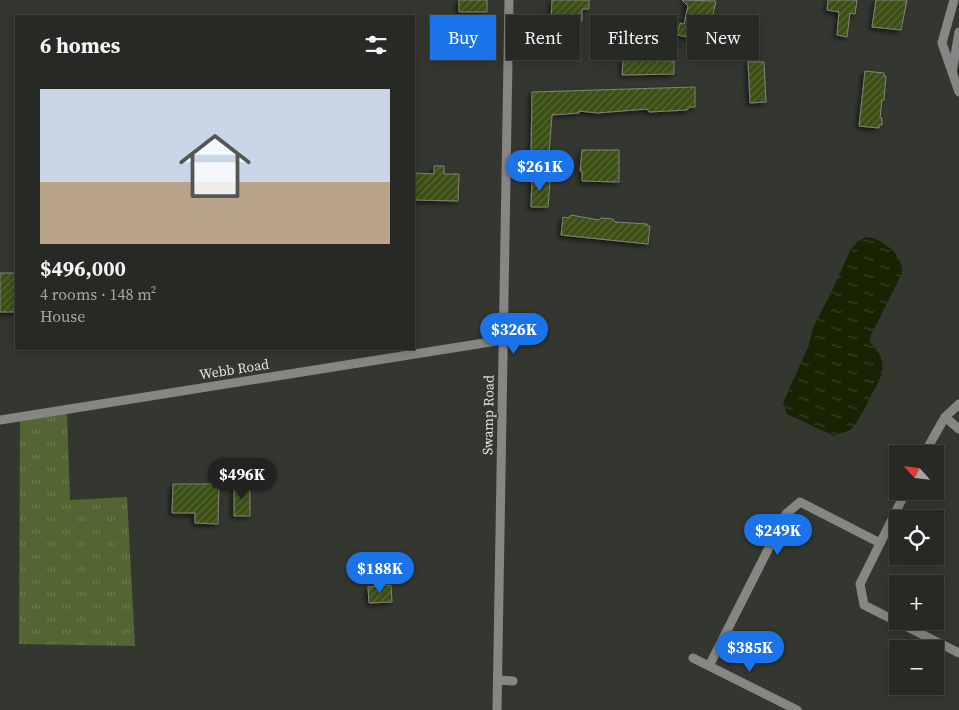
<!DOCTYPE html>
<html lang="en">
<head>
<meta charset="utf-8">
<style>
  :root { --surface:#272924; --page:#333531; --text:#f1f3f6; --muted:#a4a6a6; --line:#434541; --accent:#1a73e8 }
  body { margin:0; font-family:"Source Serif 4",serif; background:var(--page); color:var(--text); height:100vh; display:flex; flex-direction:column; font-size:19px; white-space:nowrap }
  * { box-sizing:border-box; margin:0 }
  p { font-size:16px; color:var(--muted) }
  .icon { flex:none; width:28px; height:28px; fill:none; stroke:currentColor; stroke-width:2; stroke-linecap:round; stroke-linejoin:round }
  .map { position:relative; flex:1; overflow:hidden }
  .panel { position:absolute; left:15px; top:15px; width:400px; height:335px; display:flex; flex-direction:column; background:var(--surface); border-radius:0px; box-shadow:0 2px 12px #0003,0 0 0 1px var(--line) }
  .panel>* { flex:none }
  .top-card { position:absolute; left:430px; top:15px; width:454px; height:45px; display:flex; gap:10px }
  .needle { width:32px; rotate:297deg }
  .fabs { position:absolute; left:889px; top:445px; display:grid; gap:10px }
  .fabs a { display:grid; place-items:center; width:55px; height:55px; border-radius:0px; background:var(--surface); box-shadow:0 2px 12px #0003,0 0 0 1px var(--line); font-size:25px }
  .price { position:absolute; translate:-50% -42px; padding:0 11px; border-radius:18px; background:var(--accent); color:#fff; font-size:16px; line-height:32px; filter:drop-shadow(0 1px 2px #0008) }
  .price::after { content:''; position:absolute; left:50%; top:30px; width:15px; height:11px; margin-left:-8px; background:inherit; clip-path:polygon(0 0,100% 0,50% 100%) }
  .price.current { background:#222; color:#fff }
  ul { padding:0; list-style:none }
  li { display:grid; align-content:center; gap:10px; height:265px; padding:0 25px }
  li span { display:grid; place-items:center; height:155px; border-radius:0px; color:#555 }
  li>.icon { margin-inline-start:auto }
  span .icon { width:90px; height:90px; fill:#fffc; stroke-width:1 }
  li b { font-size:21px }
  h2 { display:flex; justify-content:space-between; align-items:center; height:60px; padding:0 25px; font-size:21px }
  .tag { padding:0 18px; border-radius:0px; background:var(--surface); box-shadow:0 2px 12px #0003,0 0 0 1px var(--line); font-size:18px; line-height:45px }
  .tag.current { background:var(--accent); color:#fff }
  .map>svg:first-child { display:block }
  .grass { fill:url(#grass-tufts) }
  .water { fill:url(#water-ripples) }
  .building { fill:url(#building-hatch); stroke:#80837b; filter:url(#shadow) }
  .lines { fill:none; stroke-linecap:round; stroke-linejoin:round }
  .minor { stroke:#868784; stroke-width:9 }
  .labels { text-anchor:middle; stroke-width:4; stroke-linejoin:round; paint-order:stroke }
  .street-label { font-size:14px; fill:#e0e2dd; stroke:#343730 }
</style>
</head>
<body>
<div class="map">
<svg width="959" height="710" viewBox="0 0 959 710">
  <defs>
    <pattern id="grass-tufts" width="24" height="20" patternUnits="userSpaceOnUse" patternTransform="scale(1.25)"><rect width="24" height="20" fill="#526533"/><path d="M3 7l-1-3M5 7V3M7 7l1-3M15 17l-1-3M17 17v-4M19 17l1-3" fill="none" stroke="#6b7b50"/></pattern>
    <pattern id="water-ripples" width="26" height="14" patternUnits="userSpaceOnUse" patternTransform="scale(1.25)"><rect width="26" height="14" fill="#182304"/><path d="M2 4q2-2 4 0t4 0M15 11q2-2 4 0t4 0" fill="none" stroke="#394328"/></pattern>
    <pattern id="building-hatch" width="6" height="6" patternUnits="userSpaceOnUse" patternTransform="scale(1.25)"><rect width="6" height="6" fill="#3b5012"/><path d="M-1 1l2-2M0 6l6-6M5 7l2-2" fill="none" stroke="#576934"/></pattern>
    <filter id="shadow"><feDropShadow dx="-2.5" dy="2.5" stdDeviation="2.5" flood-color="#0009"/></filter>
  </defs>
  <rect width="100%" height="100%" fill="#343730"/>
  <!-- grass -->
  <path class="grass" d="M67,412L70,500L127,497L135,646L19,644L20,420Z"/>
  <!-- water -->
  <path class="water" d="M866,237C883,238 904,256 902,273L871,335L870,342C889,362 884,372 872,394C867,405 861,415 855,425L850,430L834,436L787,414L783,403L808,347L814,325L829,297L851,249L858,241Z"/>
  <!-- building -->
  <path class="building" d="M459,0H487V12H459Z
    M552,0H589V9H582V21L551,20Z
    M682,0L716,1L707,41L677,35L680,23L684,24L688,6Z
    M828,0H857L855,14L850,13L847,37L837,35L839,12L827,10Z
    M876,0H907L901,30L872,27Z
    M631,17H655V33H631Z
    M623,60L674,61V74L622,75Z
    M748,62H764L766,102L750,103Z
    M865,71L884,73V76H886L884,100H882L880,118H882V125H879V128L859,126Z
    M695,87V107H690L687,110L649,112L647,109L597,113L579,111V113L552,115L549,154H531L532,92Z
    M582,150H619V182L582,181V171H580Z
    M434,166H444V174H459L458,201L414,200V173L434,174Z
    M532,176H548V182H550L548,207H531Z
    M571,215L599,220L601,218L613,219L615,222L647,224V226H650L648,244L561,235L563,217L568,218Z
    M0,273H16V312H0Z
    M173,484H219L218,524L195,523V513H172Z
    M234,484L250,485V516H234Z
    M391,585L392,602L369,603L368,587Z"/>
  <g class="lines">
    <!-- minor -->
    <path class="minor" d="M954,0L942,43L959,92
      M952,72L959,32
      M945,417L959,429
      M0,420L503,340
      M924,454L945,417L959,404
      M906,491L860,584L864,605L959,653
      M693,658L797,710
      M709,666L786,514L800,502L880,543
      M498,680L513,681
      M497,710L509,0"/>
  </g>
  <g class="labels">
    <!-- street labels -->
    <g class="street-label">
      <text transform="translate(234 369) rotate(-9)" y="5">Webb Road</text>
      <text transform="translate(488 415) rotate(-89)" y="5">Swamp Road</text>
    </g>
  </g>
</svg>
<div class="fabs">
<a><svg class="needle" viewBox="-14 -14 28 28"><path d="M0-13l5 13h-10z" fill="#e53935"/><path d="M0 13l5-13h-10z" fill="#a4a6a6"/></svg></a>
<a><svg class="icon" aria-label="locate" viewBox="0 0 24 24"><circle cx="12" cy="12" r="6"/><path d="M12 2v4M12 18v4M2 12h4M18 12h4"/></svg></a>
<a>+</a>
<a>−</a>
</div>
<b class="price" style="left:540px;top:192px">$261K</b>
<b class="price" style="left:514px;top:355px">$326K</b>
<b class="price current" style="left:242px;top:500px">$496K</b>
<b class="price" style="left:778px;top:556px">$249K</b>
<b class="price" style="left:380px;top:594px">$188K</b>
<b class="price" style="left:750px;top:673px">$385K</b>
<div class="top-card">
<a class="tag current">Buy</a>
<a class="tag">Rent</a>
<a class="tag">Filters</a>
<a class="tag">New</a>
</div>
<section class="panel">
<h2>6 homes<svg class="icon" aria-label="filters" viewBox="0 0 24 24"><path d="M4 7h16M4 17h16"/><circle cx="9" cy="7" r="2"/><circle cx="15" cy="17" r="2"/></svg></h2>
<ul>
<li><span style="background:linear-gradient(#c9d6e8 60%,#b9a48a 0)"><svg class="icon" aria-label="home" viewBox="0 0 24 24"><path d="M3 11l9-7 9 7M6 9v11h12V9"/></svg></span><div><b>$496,000</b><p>4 rooms · 148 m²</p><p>House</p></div></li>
</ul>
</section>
</div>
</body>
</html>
